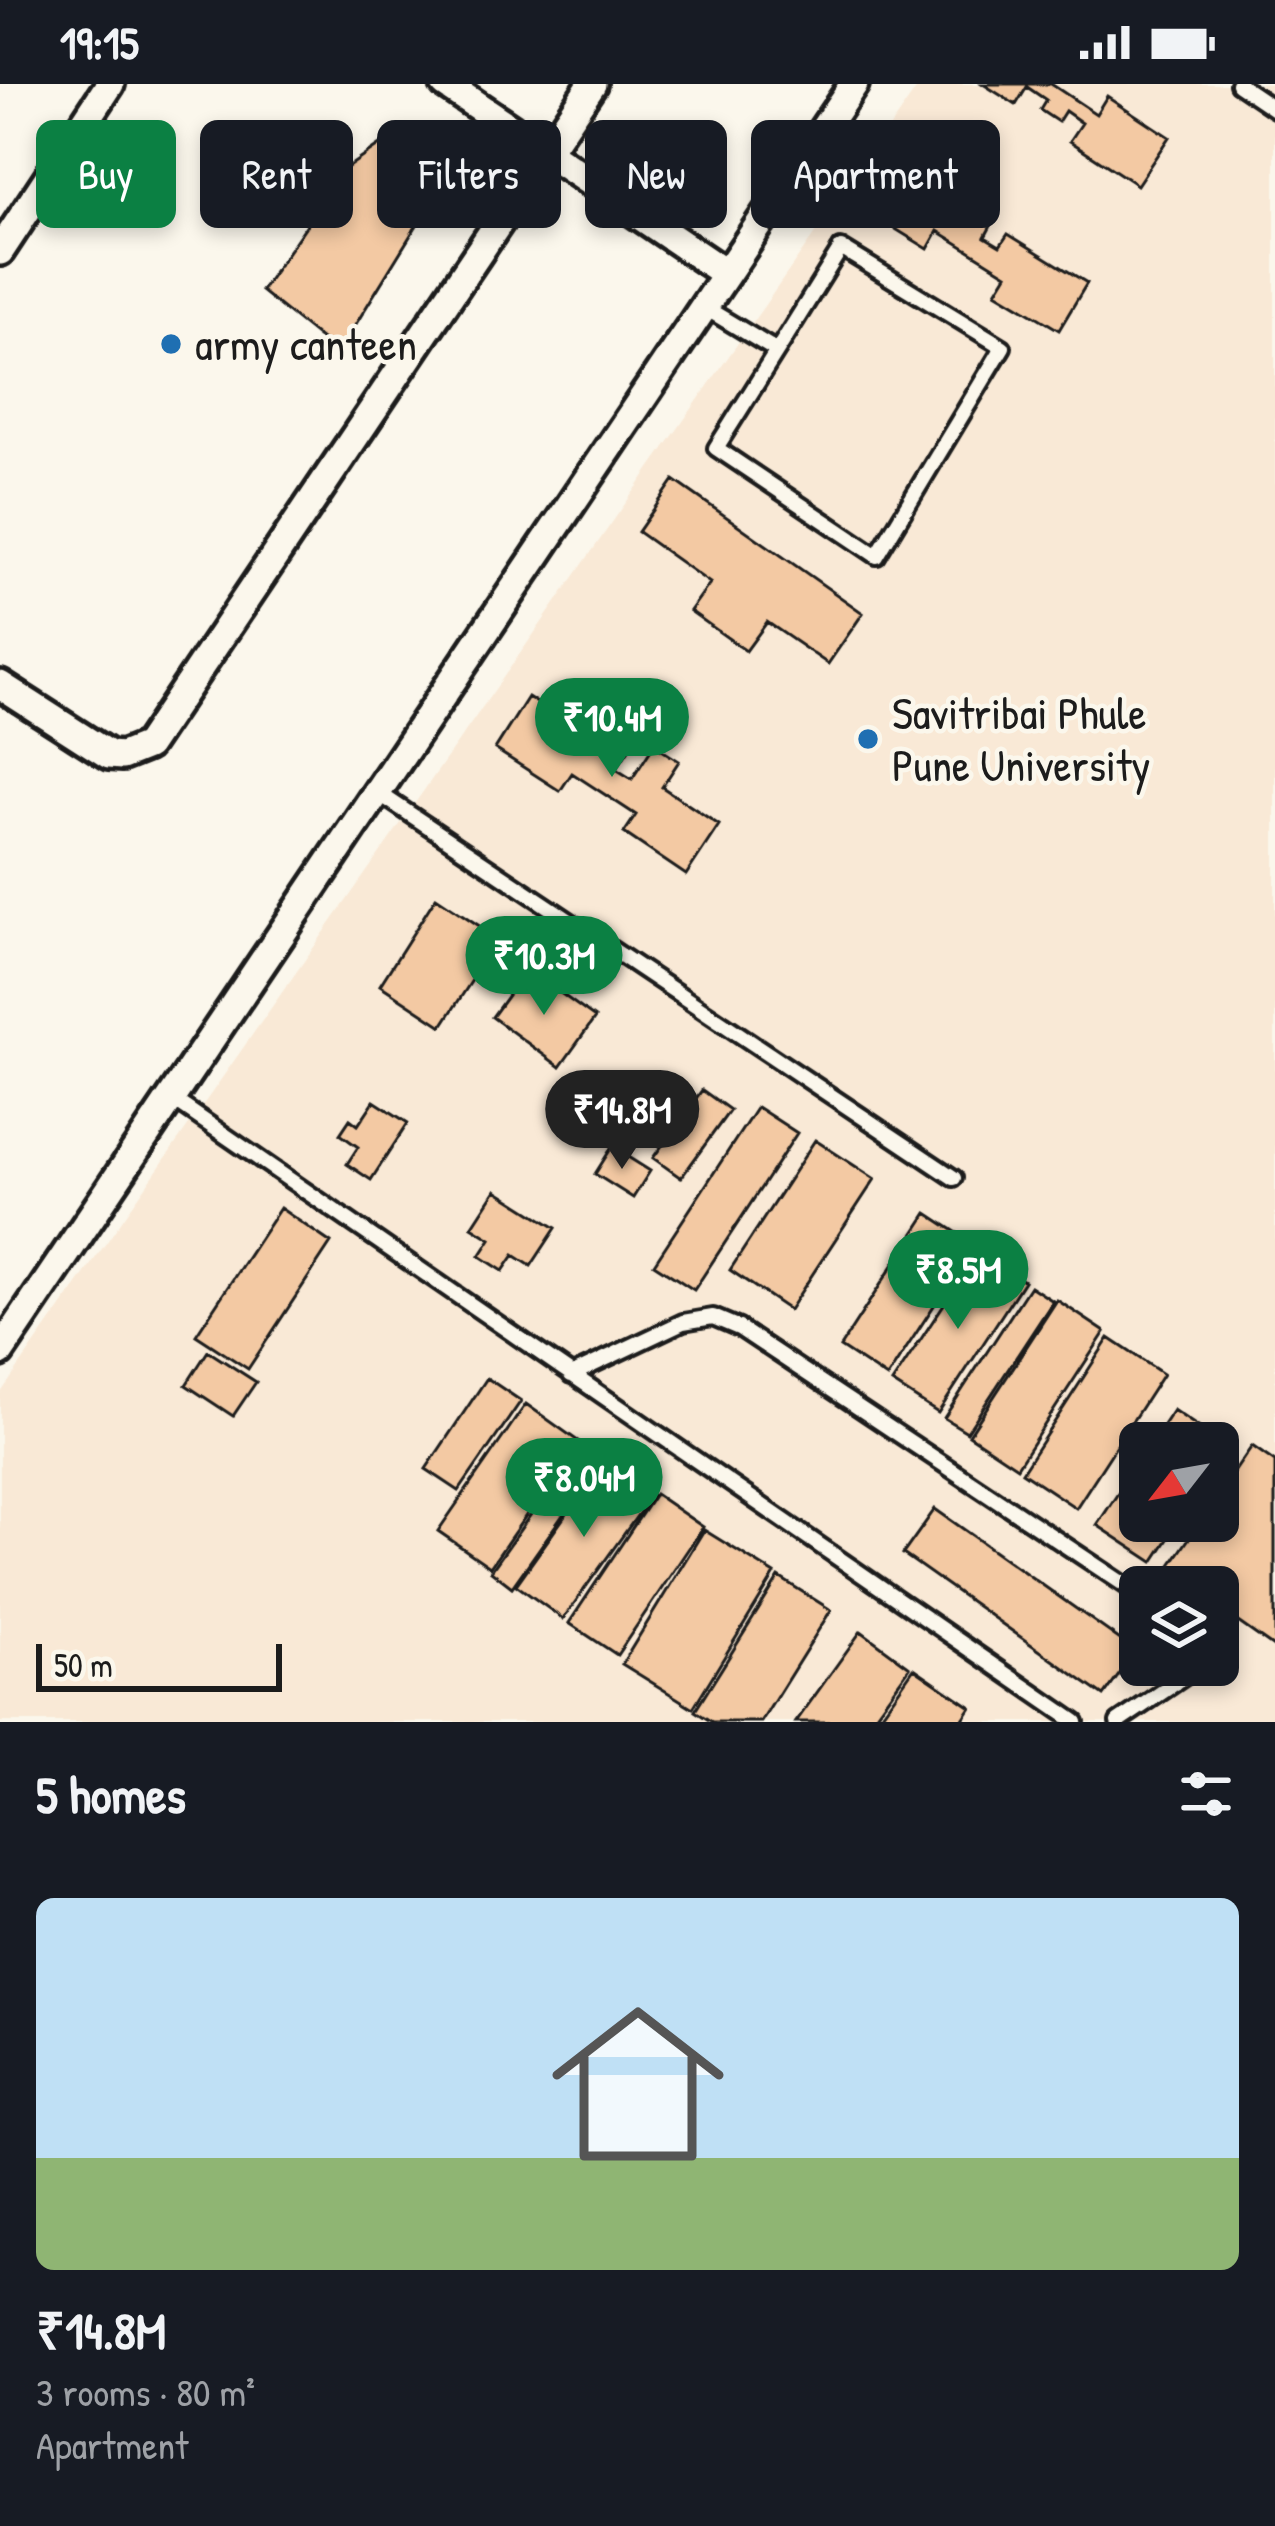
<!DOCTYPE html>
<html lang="en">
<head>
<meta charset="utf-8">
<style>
  :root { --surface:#171b24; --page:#242831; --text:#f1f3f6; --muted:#9ea1a6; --line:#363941; --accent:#0b8043 }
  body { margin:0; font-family:"Patrick Hand",sans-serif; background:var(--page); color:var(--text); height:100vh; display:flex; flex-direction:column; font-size:45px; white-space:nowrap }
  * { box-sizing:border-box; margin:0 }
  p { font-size:39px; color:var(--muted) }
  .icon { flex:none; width:66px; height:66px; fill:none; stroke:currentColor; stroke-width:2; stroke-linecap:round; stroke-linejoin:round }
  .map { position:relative; height:1638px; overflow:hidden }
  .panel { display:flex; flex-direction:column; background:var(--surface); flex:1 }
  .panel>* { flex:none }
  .top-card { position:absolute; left:36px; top:36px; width:1203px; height:108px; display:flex; gap:24px }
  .needle { width:78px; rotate:239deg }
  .tools { position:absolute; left:1119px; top:1338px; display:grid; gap:24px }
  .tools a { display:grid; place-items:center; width:120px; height:120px; border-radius:18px; background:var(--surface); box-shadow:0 6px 18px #0003; font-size:60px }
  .scale { position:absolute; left:36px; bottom:30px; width:246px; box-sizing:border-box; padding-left:12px; border:6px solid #1c1c1c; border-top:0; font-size:33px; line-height:42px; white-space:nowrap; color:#1c1c1c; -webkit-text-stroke:9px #fbf7ec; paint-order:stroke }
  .price { position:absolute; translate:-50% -102px; padding:0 27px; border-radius:42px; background:var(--accent); color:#fff; font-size:39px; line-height:78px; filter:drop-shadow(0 3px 6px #0008) }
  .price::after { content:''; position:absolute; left:50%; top:72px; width:36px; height:27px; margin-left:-18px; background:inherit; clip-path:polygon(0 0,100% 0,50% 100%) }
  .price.on { background:#222; color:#fff }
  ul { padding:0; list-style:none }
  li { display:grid; align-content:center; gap:24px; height:636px; padding:0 36px }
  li+li { border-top:3px solid var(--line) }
  li span { display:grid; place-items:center; height:372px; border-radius:18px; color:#555 }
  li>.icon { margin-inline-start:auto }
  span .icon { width:216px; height:216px; fill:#fffc; stroke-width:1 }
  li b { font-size:51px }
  h2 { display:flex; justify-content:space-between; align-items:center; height:144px; padding:0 36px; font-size:51px }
  .pill { padding:0 42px; border-radius:18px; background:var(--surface); box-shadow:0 6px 18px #0003; font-size:42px; line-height:108px }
  .pill.on { background:var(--accent); color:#fff }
  .status { display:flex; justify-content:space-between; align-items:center; height:84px; padding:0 60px; background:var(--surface); direction:ltr }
  .status svg { height:33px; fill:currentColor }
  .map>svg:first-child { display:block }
  .built { fill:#f9e9d6; fill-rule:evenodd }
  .building { fill:#f3c9a3; stroke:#1c1c1c; stroke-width:3 }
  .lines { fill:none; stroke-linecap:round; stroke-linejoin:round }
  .lane-casing { stroke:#1c1c1c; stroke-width:22 }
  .street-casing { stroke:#1c1c1c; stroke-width:36 }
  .lane { stroke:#fbf7ec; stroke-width:14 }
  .street { stroke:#fbf7ec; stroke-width:27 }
  .poi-dot { fill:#1f6fb2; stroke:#fbf7ec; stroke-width:4.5 }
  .labels { text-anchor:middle; stroke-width:9; stroke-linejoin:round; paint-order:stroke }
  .poi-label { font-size:45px; fill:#1c1c1c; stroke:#fbf7ec; text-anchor:start }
</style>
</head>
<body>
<div class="status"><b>19:15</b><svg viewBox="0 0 49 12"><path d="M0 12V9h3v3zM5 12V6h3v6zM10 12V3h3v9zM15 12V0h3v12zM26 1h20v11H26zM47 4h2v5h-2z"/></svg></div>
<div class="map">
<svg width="1275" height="1638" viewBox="0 0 1275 1638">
  <rect width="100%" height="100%" fill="#fbf7ec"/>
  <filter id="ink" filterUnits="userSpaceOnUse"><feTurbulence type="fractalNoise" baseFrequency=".00833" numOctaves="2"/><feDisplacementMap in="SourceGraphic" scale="24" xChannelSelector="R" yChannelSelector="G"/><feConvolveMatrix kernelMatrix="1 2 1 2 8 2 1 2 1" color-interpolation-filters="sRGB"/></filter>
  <g filter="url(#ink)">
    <!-- built -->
    <path class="built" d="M920,0H1275V1638H0V1310ZM1140,1359H1218V1437H1140ZM1140,1503H1218V1581H1140Z"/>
    <!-- building -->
    <path class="building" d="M983,0H1051L1096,30L1107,12L1169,53L1137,101L1070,57L1082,39L1065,27L1058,38L1040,26L1046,16L1027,3L1016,21Z
      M400,47L457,76L338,269L261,207L345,85Z
      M896,81L992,140L985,153L1000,162L1008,150L1087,199L1059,246L996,208L1007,190L938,147L928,165L868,128Z
      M674,396L863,529L828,580L767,538L746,567L690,527L710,499L638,448Z
      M528,613L601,661L616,636L639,651L616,685L632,695L654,661L679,677L662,703L719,741L686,791L624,749L636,731L572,689L560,707L495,665Z
      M436,813L499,855L442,942L380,901Z
      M527,885L595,934L560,983L492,933Z
      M702,1006L730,1026L681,1094L653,1074Z
      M374,1017L408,1039L371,1096L347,1080L358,1063L340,1050L350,1035L358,1041Z
      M757,1023L797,1049L694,1206L654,1180Z
      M815,1056L875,1095L789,1226L730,1186Z
      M612,1063L650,1087L633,1114L595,1090Z
      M496,1106L556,1144L531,1182L514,1171L503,1187L480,1172L491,1155L472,1143Z
      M280,1124L331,1159L248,1285L196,1251Z
      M927,1129L974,1160L887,1294L840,1263Z
      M979,1167L1024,1197L938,1329L892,1299Z
      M1030,1202L1053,1217L967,1348L944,1334Z
      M1057,1216L1105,1248L1017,1383L969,1351Z
      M1109,1254L1163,1290L1076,1424L1022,1388Z
      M208,1267L256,1298L233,1332L186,1301Z
      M487,1294L521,1317L459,1407L426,1385Z
      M526,1320L578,1357L490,1483L438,1447Z
      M1173,1326L1228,1363L1218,1378V1359H1151Z
      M1252,1362L1275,1378V1564L1218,1524V1503H1188L1166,1488L1201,1437H1218V1412Z
      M572,1372L594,1387L512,1503L491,1487Z
      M1140,1376V1437H1180L1153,1478L1097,1441Z
      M604,1377L652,1411L563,1535L516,1501Z
      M655,1410L703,1443L617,1571L569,1539Z
      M935,1425L1136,1567L1104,1612L903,1470Z
      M704,1446L775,1490L693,1624L622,1580Z
      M779,1493L831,1526L761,1638H712L695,1627Z
      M861,1547L910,1583L870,1638H796Z
      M914,1584L971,1623L961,1638H876Z"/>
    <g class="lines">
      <!-- lane casing -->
      <g class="lane-casing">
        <path id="lane" d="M1238,0L1275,25
          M704,223L777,267L716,364L877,472L1003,263L841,164L777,267
          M377,708L954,1094
          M171,1014L1076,1638
          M571,1291L683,1238L713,1233L739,1244L1140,1511
          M1118,1638L1202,1581"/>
      </g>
      <!-- street casing -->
      <g class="street-casing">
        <path id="street" d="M445,0L726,190
          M0,167L110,0
          M0,601L109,671L122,672L147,662L592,0
          M0,1268L854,0"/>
      </g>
      <!-- lane -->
      <use href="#lane" class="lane"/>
      <!-- street -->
      <use href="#street" class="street"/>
    </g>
  </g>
  <!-- markers -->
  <g class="poi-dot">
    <circle cx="171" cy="260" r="12"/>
    <circle cx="868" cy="655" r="12"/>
  </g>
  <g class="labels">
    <!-- poi labels -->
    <g class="poi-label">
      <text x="195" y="276">army canteen</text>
      <text x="892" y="645">Savitribai Phule<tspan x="892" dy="52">Pune University</tspan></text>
    </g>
  </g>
</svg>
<div class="tools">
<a><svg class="needle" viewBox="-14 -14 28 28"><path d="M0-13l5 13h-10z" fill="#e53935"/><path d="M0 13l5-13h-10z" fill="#9ea1a6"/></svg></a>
<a><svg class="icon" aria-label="layers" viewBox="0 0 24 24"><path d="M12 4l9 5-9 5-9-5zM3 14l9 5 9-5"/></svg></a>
</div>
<div class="scale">50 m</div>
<b class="price" style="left:612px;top:696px">₹10.4M</b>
<b class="price" style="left:544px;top:934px">₹10.3M</b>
<b class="price on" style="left:622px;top:1088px">₹14.8M</b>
<b class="price" style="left:958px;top:1248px">₹8.5M</b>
<b class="price" style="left:584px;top:1456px">₹8.04M</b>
<div class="top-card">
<a class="pill on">Buy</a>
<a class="pill">Rent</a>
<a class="pill">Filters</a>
<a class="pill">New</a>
<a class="pill">Apartment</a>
</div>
</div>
<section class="panel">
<h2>5 homes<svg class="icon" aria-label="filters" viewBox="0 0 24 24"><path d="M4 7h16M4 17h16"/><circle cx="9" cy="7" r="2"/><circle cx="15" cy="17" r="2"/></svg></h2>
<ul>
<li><span style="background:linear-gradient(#bfe0f5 70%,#8fb573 0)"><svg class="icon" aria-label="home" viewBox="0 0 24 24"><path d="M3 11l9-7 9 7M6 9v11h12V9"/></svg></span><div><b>₹14.8M</b><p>3 rooms · 80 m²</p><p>Apartment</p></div></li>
</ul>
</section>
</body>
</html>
